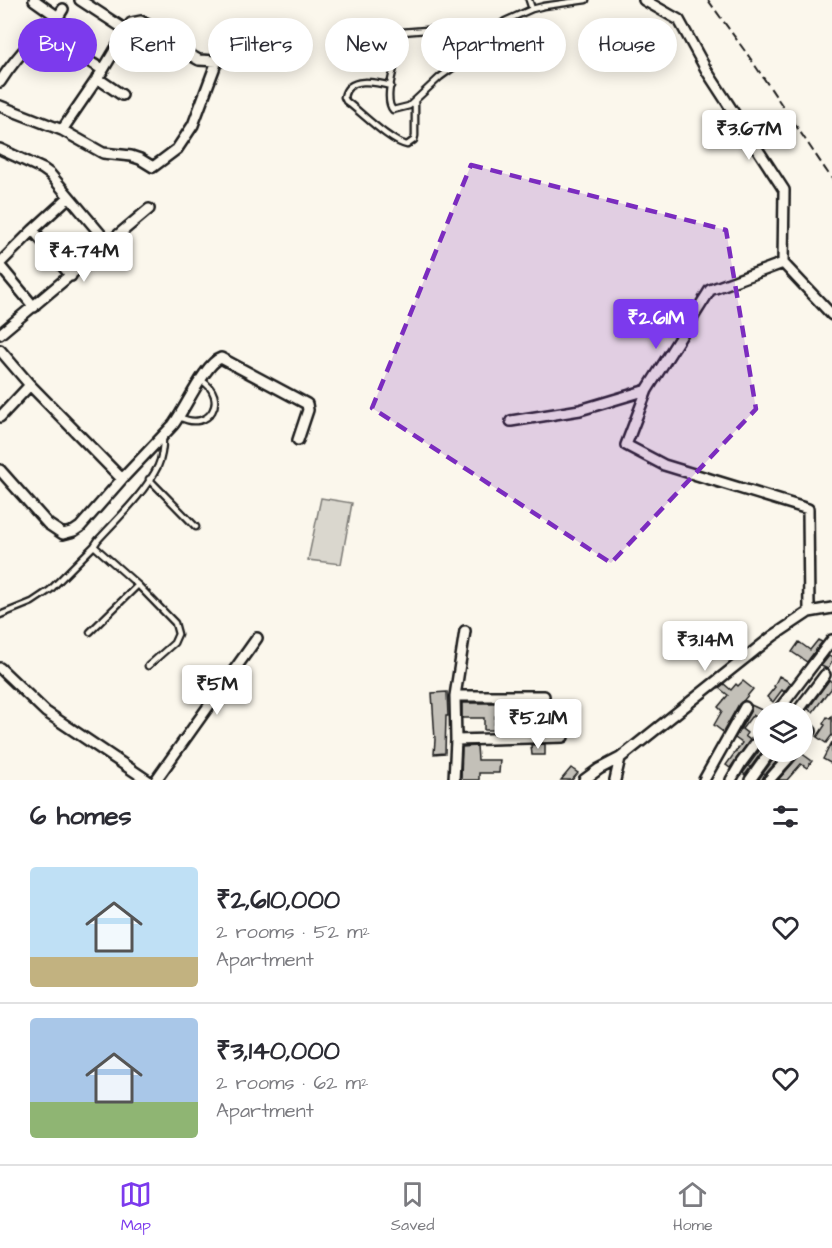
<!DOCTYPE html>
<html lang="en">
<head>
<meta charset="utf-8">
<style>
  :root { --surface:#fff; --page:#f7f7f7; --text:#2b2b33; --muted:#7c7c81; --line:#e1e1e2; --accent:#7c3aed }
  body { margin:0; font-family:"Architects Daughter",sans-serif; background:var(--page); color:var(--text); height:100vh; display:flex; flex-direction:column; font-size:22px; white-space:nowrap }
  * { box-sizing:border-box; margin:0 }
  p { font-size:20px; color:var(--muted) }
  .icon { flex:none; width:33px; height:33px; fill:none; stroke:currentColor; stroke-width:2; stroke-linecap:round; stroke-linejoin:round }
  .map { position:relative; height:780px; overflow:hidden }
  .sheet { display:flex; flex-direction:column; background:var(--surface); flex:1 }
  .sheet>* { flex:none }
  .top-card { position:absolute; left:18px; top:18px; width:796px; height:54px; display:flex; gap:12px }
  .tools { position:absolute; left:753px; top:702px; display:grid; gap:12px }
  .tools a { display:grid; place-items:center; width:60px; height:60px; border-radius:50%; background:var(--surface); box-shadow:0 3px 15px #0003; font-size:30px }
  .price { position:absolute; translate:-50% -51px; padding:0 14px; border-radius:6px; background:#fff; color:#222; font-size:20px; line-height:39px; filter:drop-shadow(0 2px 3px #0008) }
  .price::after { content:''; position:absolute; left:50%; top:36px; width:18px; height:14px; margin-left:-9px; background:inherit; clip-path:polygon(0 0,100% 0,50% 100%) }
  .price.current { background:var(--accent); color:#fff }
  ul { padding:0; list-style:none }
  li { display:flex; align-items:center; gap:18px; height:150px; padding:0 30px }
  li+li { border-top:2px solid var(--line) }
  li span { display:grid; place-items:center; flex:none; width:168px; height:120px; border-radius:6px; color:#555 }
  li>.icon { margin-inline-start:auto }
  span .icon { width:72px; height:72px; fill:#fffc; stroke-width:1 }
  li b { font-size:26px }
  h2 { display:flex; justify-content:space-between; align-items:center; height:72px; padding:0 30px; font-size:26px }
  .tag { padding:0 21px; border-radius:27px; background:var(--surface); box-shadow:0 3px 15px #0003; font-size:21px; line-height:54px }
  .tag.current { background:var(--accent); color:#fff }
  .tab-bar { display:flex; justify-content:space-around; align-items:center; height:84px; border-top:2px solid var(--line); background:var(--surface); font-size:16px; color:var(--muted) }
  .tab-bar a { display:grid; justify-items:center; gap:3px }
  .tab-bar .current { color:var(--accent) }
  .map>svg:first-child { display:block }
  .green { fill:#dad7ce; stroke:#7b7a75; stroke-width:1.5 }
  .building { fill:#c3c0b8; stroke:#1c1c1c; stroke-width:1.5 }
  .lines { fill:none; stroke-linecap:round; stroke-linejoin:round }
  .lane-casing { stroke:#1c1c1c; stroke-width:9 }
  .street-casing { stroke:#1c1c1c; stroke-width:14 }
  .lane { stroke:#fbf7ec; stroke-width:4.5 }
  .street { stroke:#fbf7ec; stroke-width:9 }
  .rail { stroke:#1c1c1c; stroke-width:2; stroke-dasharray:9 4.5; stroke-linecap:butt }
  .marked { fill:#7b2cbf; fill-opacity:0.2; stroke:#7b2cbf; stroke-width:4.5; stroke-dasharray:12 8; stroke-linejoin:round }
</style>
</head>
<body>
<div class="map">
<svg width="832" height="780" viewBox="0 0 832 780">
  <rect width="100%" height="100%" fill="#fbf7ec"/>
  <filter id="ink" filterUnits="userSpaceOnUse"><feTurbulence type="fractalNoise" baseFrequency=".0167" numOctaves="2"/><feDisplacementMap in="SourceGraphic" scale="12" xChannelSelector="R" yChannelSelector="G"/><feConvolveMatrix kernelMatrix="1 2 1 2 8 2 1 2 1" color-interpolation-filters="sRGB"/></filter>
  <g filter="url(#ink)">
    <!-- green -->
    <path class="green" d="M321,498L352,503L341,564L308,560Z"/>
    <!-- building -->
    <path class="building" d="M818,640L822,642L807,662L792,652L799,642L810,650Z
      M829,656L832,658V662L828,669L821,666Z
      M779,676L791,683L784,692L782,690L773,702L767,697L775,687L774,686Z
      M829,680L832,682V688L828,693H827L813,712L808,709Z
      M743,681L753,689L744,700L739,704L723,732L714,725L722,711L718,707L728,695L719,688L724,684L731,690L736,684L738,686Z
      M447,692L448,716H446L445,753L434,754L435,740L432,693Z
      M462,703H499V716H495L494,730H484V718H462Z
      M751,705L764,711V722L753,715L752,717H751L742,729L747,733L745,736L750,740L730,768L726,765L742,743L735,738L751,710Z
      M513,712H524V728H513Z
      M832,716V735L826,743L817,737L825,725L823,724L827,717L830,719Z
      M832,742V764L823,759Z
      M545,744V755H532L531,745Z
      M764,744V749L745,775L743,773Z
      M477,746L478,760H500L499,773H479V780H461L462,747Z
      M777,752L782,755L764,776L762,780H758L776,756Z
      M801,753L812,761L807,768L801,764L787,780H778L799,756Z
      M571,768L578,773L572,780H561Z"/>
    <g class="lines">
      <!-- lane casing -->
      <g class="lane-casing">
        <path id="lane" d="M529,0L532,9
          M389,33L452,28L497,27
          M396,60C393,73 384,100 393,110L409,106L440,77L468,57L490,33L505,21L532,9L544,6L586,0
          M391,86C375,82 348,76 344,97L346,101C361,112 390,142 407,145L414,140L415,136V101
          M180,417C209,433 230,398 201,380
          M149,479L196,527
          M94,546L138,585L175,623L178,634L174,643L148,666
          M0,615L32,602L50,590L94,546L98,540C119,517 144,494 158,466C162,457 163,448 163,438
          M90,632L138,585"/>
      </g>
      <!-- street casing -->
      <g class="street-casing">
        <path id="street" d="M34,0L58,17
          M80,0L126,30
          M644,0L679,20L708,73L784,190L783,263L832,315
          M46,37L63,9
          M97,78L122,95
          M0,82C7,71 25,46 36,40C41,37 45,37 50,37L103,70
          M0,106L62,130L103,153L131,156L140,159L153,167L177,149L193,125L217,61
          M62,130L103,70L131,23L141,21L168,37L190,55L199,60L217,61L224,60L249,42
          M0,149L43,169L50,174L108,243
          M33,230L71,276
          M0,263L33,230L69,197
          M0,266L34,307
          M0,334L149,209
          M0,350L30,385L122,479L173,425C185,410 205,363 221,358L307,404L308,410L298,440
          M647,390L626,445L664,465L808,509L809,612
          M0,417L30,385
          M511,421L580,410L647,390L710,290L783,263
          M0,470L48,524L63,534L74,531L80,527L122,479
          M0,668L46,712L147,780
          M455,696H544
          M777,712L832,640
          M797,712L825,675
          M456,740L563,737
          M802,741L811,731
          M156,780L257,638
          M454,780L456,740L455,696L465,631
          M584,780L599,769L620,758
          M615,780L620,758L773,636L809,612L832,608
          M704,780L745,707
          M731,780L741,763L764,732
          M750,780L770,752
          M769,780L794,752"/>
      </g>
      <!-- lane -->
      <use href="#lane" class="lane"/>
      <!-- street -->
      <use href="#street" class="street"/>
      <!-- rail -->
      <path class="rail" d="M708,0L750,58L832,179"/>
    </g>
  </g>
  <!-- marked area -->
  <path class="marked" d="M471,165L726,230L756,409L611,563L372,408Z"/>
</svg>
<div class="tools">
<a><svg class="icon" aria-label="layers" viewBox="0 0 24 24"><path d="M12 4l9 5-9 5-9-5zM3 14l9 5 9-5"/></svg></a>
</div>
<b class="price" style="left:749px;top:161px">₹3.67M</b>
<b class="price" style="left:84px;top:283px">₹4.74M</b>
<b class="price current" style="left:656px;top:350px">₹2.61M</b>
<b class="price" style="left:705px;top:672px">₹3.14M</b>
<b class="price" style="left:217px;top:716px">₹5M</b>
<b class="price" style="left:538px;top:750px">₹5.21M</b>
<div class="top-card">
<a class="tag current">Buy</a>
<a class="tag">Rent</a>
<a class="tag">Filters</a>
<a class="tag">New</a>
<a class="tag">Apartment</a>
<a class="tag">House</a>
</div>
</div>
<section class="sheet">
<h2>6 homes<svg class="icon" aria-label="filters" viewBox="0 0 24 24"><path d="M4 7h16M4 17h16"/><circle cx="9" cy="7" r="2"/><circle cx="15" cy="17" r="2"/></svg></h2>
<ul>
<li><span style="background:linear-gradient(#bfe0f5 75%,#c2b280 0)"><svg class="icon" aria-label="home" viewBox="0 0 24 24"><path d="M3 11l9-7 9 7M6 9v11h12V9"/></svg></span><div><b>₹2,610,000</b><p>2 rooms · 52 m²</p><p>Apartment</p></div><svg class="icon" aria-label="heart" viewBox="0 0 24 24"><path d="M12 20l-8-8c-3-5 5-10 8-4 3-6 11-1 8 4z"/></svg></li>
<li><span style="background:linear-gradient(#a9c7e8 70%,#8fb573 0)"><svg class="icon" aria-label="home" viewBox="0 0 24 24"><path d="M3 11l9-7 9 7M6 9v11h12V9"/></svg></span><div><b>₹3,140,000</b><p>2 rooms · 62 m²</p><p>Apartment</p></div><svg class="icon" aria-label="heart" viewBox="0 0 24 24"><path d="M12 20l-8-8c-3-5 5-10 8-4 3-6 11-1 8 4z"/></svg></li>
</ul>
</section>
<nav class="tab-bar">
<a class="current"><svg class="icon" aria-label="map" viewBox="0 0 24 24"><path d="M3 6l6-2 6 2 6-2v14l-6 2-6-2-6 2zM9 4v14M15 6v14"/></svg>Map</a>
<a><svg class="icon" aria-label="saved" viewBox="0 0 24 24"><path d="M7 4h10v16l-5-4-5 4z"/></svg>Saved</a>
<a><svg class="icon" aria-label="home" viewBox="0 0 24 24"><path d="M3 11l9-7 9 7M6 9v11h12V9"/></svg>Home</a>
</nav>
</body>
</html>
